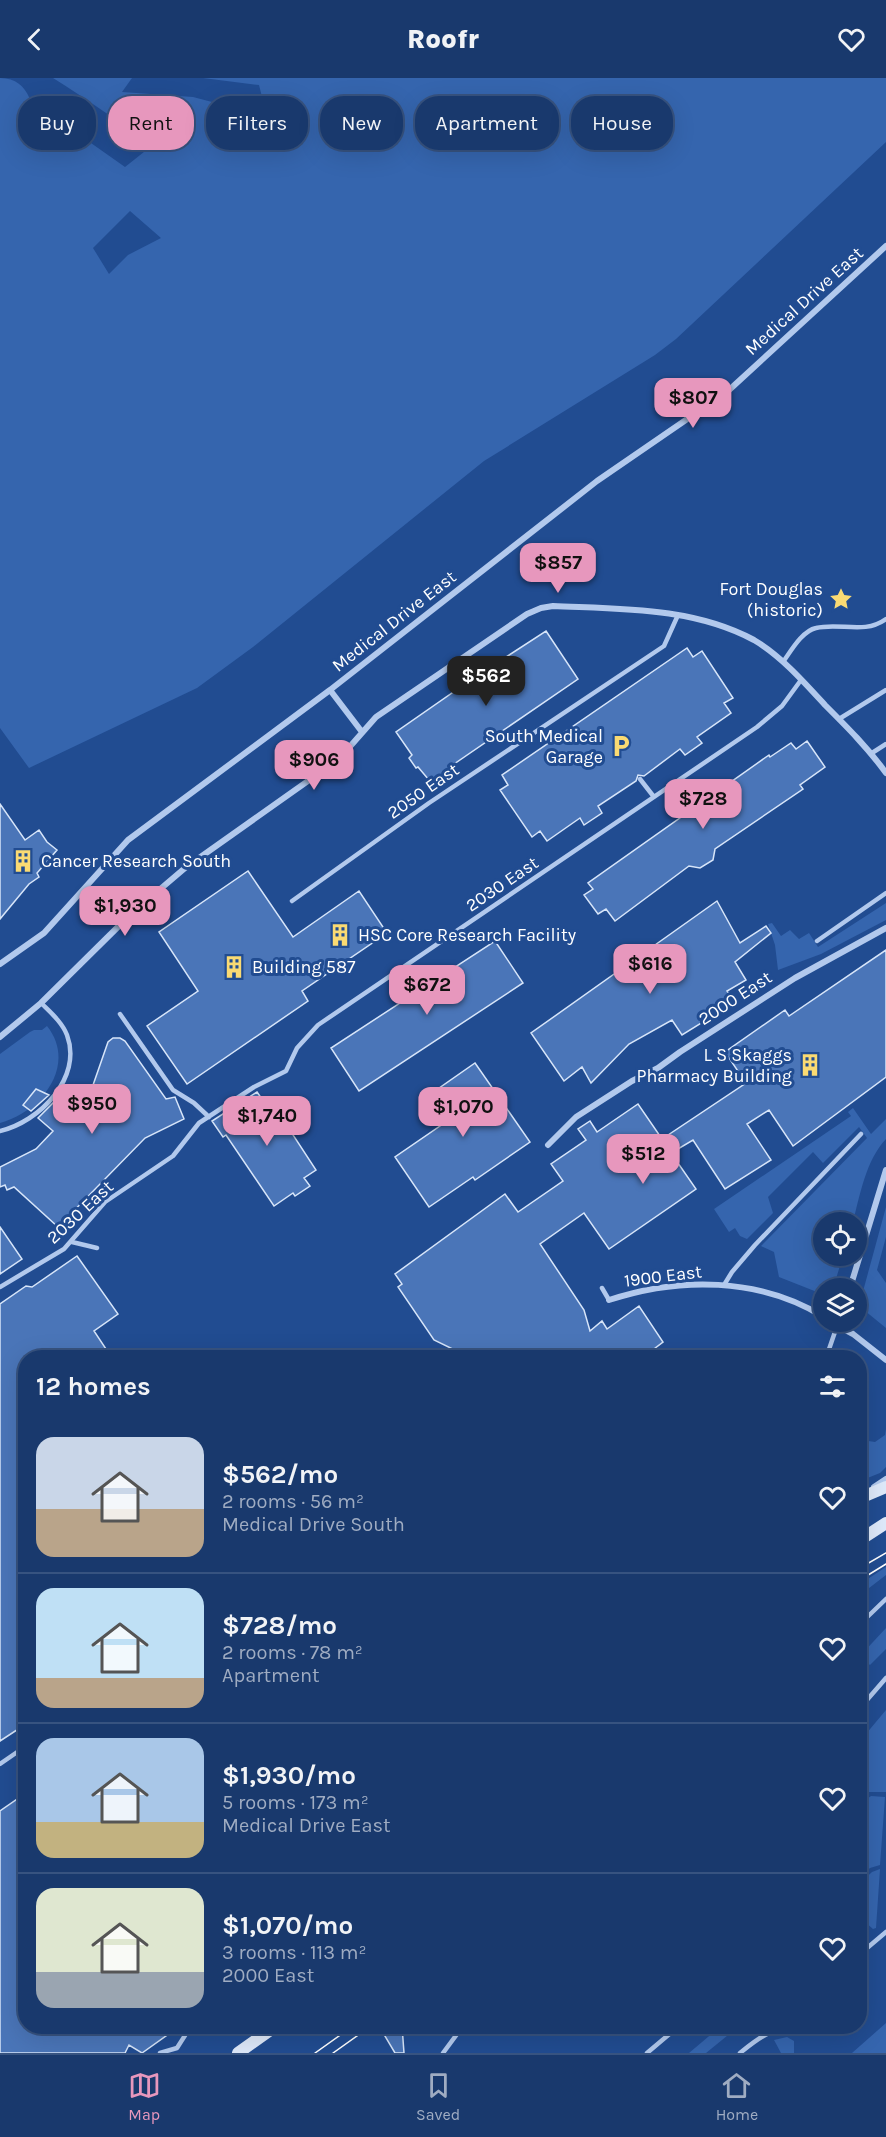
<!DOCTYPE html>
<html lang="en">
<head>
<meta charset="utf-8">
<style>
  :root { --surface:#19396d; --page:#224072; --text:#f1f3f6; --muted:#9facc2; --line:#375380; --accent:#e797bd }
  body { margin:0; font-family:Karla,sans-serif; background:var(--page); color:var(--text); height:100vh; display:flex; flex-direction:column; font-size:22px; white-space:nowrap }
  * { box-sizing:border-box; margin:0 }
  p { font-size:20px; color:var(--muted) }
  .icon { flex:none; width:33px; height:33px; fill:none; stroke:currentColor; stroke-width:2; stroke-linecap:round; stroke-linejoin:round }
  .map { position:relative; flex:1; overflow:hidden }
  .side { position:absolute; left:18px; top:1272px; width:849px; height:684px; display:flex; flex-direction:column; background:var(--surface); border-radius:24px; box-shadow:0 6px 24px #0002,0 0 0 2px var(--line) }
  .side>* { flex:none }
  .hud { position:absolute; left:18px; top:18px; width:850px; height:54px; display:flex; gap:12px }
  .buttons { position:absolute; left:813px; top:1134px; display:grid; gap:12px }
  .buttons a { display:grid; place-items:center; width:54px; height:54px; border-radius:50%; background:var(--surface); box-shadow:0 6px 24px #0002,0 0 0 2px var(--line); font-size:30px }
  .price { position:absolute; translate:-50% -51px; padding:0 14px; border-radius:12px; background:var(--accent); color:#111; font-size:20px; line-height:39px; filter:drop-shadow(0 2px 3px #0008) }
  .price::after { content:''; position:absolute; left:50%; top:36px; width:18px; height:14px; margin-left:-9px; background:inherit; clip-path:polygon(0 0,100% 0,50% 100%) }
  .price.current { background:#222; color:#fff }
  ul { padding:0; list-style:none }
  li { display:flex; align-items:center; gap:18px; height:150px; padding:0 18px }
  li+li { border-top:2px solid var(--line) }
  li span { display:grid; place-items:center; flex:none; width:168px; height:120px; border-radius:18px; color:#555 }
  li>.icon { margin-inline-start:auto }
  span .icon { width:72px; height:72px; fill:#fffc; stroke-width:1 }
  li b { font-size:26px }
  h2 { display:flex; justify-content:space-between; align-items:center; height:72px; padding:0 18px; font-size:26px }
  .tag { padding:0 21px; border-radius:24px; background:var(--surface); box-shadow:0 6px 24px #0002,0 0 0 2px var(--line); font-size:21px; line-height:54px }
  .tag.current { background:var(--accent); color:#111 }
  header { display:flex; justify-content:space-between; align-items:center; height:78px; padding:0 18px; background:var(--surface); font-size:27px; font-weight:800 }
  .tabs { display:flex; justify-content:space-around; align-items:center; height:84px; border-top:2px solid var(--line); background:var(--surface); font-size:16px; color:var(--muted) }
  .tabs a { display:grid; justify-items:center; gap:3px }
  .tabs .current { color:var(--accent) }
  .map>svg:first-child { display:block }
  .green { fill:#3565ae; fill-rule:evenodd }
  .building { fill:#4a75b8; stroke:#d7e5f9; stroke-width:1.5 }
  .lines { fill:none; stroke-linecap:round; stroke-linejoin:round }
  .lane { stroke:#b2c9ed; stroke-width:4.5 }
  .street { stroke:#b2c9ed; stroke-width:6 }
  .secondary { stroke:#dee9fa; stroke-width:12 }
  .tram { stroke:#fff; stroke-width:1.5 }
  .labels { text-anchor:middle; stroke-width:6; stroke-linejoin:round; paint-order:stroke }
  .street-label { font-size:18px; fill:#fff; stroke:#214c91 }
  .poi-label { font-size:18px; fill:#fff; stroke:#214c91; text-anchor:end }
</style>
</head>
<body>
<header><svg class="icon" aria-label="back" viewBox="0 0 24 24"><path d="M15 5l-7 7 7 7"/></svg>Roofr<svg class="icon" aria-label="heart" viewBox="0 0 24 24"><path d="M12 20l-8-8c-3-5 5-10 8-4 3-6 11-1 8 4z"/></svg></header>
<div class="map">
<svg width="886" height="1975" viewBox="0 0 886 1975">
  <rect width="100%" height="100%" fill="#214c91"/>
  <!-- green -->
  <path class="green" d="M0,0C32,0 33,34 41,58H81L125,89L154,66C119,45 87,21 53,0H132L122,14L193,19L235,30L272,58L259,7L203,0H886V64L676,261L655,277L484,383L253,569L197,610L29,690L0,650ZM130,133L161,160L128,177L109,196L93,170Z
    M886,825V842L821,876L778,892L775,867L768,846L772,845L781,858L790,852L799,861L809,855L818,869Z
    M47,948C78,987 41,1034 0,1045V976L30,954L34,952H42Z
    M853,1030L871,1056L886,1041V1061C866,1082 860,1117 853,1144H824V1178H843L835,1204L828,1210H824L822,1214H817L779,1199L774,1174L761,1168L867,1060L859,1049L823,1085L813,1074L768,1119L773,1135L747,1161L740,1158L735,1150L729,1154L714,1131L851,1038L848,1034Z
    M886,1129V1159L877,1192L886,1205V1250L859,1228Z
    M886,1351V1389L880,1395L860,1403V1358L862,1362L875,1364L885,1357Z
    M886,1489V1497L860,1517V1506Z
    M886,1550V1571L870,1587L860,1578Z
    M886,1632V1714H869L860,1720V1663Z
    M871,1718L885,1719L880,1787L870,1790L860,1799V1726Z
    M880,1791L876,1850L873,1851L865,1844L860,1849V1805L872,1794Z
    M886,1945V1975H852Z
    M721,1948L738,1949L706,1975H689Z
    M787,1959L794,1963V1975H781L774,1962Z"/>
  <!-- building -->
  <path class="building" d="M546,553L578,601L454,686L457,689L434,708L418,689L416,690L409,680L412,677L396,654L459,610L457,607L483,594Z
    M687,570L693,579L702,573L733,620L724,625L731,635L697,659L702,665L685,677L680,671L644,698L638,697L636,703L598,728L602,735L584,747L580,740L547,763L540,753L532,759L500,712L508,707L502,697Z
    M807,663L825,689L800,707L803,711L715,771L713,782L700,790L689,788L615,843L606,831L598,836L584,817L593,811L588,805L769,677L770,679L791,665L796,671Z
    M0,726L25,762L39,752L47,764L57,772L37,795L39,799L29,806L0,841Z
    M248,793L293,859L359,813L387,855L302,913L308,923L187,1006L147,948L198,913L159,854Z
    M717,823L740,865L766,848L771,855L735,884L746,902L727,913L735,924L682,957L672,942L629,966L591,1005L582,989L564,1003L531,955Z
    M495,863L523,905L359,1013L331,970Z
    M886,872V999L793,1068L769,1032L747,1046L771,1082L725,1111L693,1062L671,1075L696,1111L609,1171L584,1135L540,1166L584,1232L590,1253L602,1243L607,1251L639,1228L663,1264L642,1280H471L434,1262L398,1209L402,1206L395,1196L505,1116L518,1134L563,1103L551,1086L586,1062L578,1051L590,1043L597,1054L638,1026L662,1061L746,1005L725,974L785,932L789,938Z
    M113,960H120L125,963L166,1021L175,1019L184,1041L145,1060L58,1149L14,1109L7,1112L5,1107L0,1109V1089L36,1071L53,1053L38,1040L58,1020L76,1028L92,1010L108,964Z
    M475,985L530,1064L475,1102L473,1099L429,1129L395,1079L453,1039L435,1013Z
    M36,1011L49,1017L31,1033L23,1027Z
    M257,1014L264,1024L269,1020L316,1092L304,1100L310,1108L295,1118L293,1115L274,1128L226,1057L223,1059L212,1043Z
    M0,1149L22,1181L0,1196Z
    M77,1178L118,1236L94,1253L112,1280H26V1646L0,1663V1226L26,1208L32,1209Z
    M26,1715V1948H180L142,1975L129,1967L125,1975H0V1733Z
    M379,1948H402L404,1975H395Z"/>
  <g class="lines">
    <!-- lane -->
    <path class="lane" d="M783,584C791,573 802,553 816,550C840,544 864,557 886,541
      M839,641L886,612
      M872,675L886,666
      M640,701L654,719
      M292,823L429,725L664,568L678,537
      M817,863L886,815
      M120,936L173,1012L194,1025L209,1039
      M0,1053C39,1044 83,1000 67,957C62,944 50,934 41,925
      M72,1164L97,1170
      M724,1207L732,1194L755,1167L861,1056
      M0,1209L64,1171L105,1124L173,1078L199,1045L254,1009L286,993L297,970L318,947L757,649L782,628L801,602
      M602,1210L609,1222
      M826,1280L837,1248
      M860,1546L886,1521
      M860,1630L886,1600
      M0,1686L26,1668
      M860,1876L886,1854
      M160,1975L177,1970L191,1948
      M443,1975L463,1948
      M647,1975L679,1948
      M740,1975C769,1951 773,1952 808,1948"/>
    <!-- street -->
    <path class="street" d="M330,612L362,654
      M0,886L44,855L128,762L330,612L597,403L728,313L886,168
      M0,959L41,925L131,836L185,790L339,681L376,639L527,536L541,530L553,528C620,531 693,529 754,562C781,578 804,604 825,627C847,649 868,670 886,695
      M548,1067L576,1039L632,1003L658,990L680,974L795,900L886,850
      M850,1210L886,1092
      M609,1222C679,1199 759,1199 824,1239
      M831,1244L853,1256L886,1282
      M874,1409L886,1401"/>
    <!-- secondary -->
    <path class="secondary" d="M860,1420L886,1409
      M860,1462L886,1445
      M238,1975L276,1948"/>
    <!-- tram -->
    <path class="tram" d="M860,1490L886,1475
      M860,1502L886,1486
      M315,1975L353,1948
      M333,1975L371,1948"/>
  </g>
  <!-- icons -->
  <defs>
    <g id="sight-bare" transform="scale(1.8)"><path d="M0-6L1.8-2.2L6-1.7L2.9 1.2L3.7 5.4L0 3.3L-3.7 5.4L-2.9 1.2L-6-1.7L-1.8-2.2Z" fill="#fada73" stroke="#214c91" stroke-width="2.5" paint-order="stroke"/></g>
    <g id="parking-bare" transform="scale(1.8)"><path d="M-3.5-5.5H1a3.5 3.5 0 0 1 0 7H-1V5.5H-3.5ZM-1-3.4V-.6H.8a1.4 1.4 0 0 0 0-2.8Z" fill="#fada73" stroke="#214c91" stroke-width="2.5" paint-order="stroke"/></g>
    <g id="building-bare" transform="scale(1.8)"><path d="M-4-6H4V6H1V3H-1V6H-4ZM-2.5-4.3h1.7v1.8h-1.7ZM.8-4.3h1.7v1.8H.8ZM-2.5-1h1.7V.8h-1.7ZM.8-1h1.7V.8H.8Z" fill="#fada73" stroke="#214c91" stroke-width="2.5" paint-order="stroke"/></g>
  </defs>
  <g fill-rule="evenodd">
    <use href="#sight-bare" x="841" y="521"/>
    <use href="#parking-bare" x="621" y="668"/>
    <use href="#building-bare" x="23" y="783"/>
    <use href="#building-bare" x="340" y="857"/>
    <use href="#building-bare" x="234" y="889"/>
    <use href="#building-bare" x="810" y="987"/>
  </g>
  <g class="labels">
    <!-- street labels -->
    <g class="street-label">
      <text transform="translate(804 223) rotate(-42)" y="6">Medical Drive East</text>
      <text transform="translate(394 543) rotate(-38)" y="6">Medical Drive East</text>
      <text transform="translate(423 713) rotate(-35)" y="6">2050 East</text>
      <text transform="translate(502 806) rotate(-34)" y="6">2030 East</text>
      <text transform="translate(735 920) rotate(-33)" y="6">2000 East</text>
      <text transform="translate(80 1134) rotate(-43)" y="6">2030 East</text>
      <text transform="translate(663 1198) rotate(-7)" y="6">1900 East</text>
    </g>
    <!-- poi labels -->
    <g class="poi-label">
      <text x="823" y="517">Fort Douglas<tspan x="823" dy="21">(historic)</tspan></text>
      <text x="603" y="664">South Medical<tspan x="603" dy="21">Garage</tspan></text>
      <text x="41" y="789" text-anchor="start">Cancer Research South</text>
      <text x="358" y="863" text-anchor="start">HSC Core Research Facility</text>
      <text x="252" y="895" text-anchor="start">Building 587</text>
      <text x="792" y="983">L S Skaggs<tspan x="792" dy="21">Pharmacy Building</tspan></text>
    </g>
  </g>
</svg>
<div class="buttons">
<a><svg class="icon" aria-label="locate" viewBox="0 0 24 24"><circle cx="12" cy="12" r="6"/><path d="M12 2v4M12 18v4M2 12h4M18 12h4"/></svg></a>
<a><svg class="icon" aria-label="layers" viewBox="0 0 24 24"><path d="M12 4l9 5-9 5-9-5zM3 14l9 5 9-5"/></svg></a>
</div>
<b class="price" style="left:693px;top:351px">$807</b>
<b class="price" style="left:558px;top:516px">$857</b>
<b class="price current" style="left:486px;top:629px">$562</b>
<b class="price" style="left:314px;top:713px">$906</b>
<b class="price" style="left:703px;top:752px">$728</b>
<b class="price" style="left:125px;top:859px">$1,930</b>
<b class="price" style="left:650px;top:917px">$616</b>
<b class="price" style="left:427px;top:938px">$672</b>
<b class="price" style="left:92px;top:1057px">$950</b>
<b class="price" style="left:463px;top:1060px">$1,070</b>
<b class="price" style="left:267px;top:1069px">$1,740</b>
<b class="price" style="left:643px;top:1107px">$512</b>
<div class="hud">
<a class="tag">Buy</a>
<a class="tag current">Rent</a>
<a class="tag">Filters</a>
<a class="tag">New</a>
<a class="tag">Apartment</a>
<a class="tag">House</a>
</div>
<section class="side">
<h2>12 homes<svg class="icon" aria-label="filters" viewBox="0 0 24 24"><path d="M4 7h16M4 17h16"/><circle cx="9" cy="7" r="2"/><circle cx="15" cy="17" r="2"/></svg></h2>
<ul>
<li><span style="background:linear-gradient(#c9d6e8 60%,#b9a48a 0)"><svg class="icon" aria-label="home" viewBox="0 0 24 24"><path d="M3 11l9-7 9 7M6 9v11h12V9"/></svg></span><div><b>$562/mo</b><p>2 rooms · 56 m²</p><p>Medical Drive South</p></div><svg class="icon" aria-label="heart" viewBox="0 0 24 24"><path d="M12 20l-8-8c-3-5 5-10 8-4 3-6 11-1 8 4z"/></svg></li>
<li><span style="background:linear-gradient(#bfe0f5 75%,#b9a48a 0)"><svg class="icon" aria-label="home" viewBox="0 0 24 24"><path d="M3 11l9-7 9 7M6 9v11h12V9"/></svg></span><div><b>$728/mo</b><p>2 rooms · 78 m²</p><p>Apartment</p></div><svg class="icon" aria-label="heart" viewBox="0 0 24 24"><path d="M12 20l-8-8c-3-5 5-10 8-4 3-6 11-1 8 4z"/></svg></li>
<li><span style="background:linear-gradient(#a9c7e8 70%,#c2b280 0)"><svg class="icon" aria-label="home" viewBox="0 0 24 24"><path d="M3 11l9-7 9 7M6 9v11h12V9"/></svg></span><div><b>$1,930/mo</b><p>5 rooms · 173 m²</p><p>Medical Drive East</p></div><svg class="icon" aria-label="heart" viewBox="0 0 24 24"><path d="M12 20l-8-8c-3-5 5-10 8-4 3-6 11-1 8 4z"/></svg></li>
<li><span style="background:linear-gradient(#dfe7d0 70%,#9aa5b1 0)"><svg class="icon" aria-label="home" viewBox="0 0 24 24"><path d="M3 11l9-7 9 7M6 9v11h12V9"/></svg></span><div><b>$1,070/mo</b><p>3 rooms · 113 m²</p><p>2000 East</p></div><svg class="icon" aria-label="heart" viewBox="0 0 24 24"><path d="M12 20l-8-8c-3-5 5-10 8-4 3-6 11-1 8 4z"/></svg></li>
</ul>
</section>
</div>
<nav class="tabs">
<a class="current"><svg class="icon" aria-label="map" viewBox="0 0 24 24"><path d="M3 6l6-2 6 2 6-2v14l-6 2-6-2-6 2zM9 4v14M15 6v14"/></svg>Map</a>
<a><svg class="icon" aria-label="saved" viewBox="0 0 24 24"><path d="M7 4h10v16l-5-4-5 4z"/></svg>Saved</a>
<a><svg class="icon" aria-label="home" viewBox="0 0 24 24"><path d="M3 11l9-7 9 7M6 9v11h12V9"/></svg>Home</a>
</nav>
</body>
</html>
